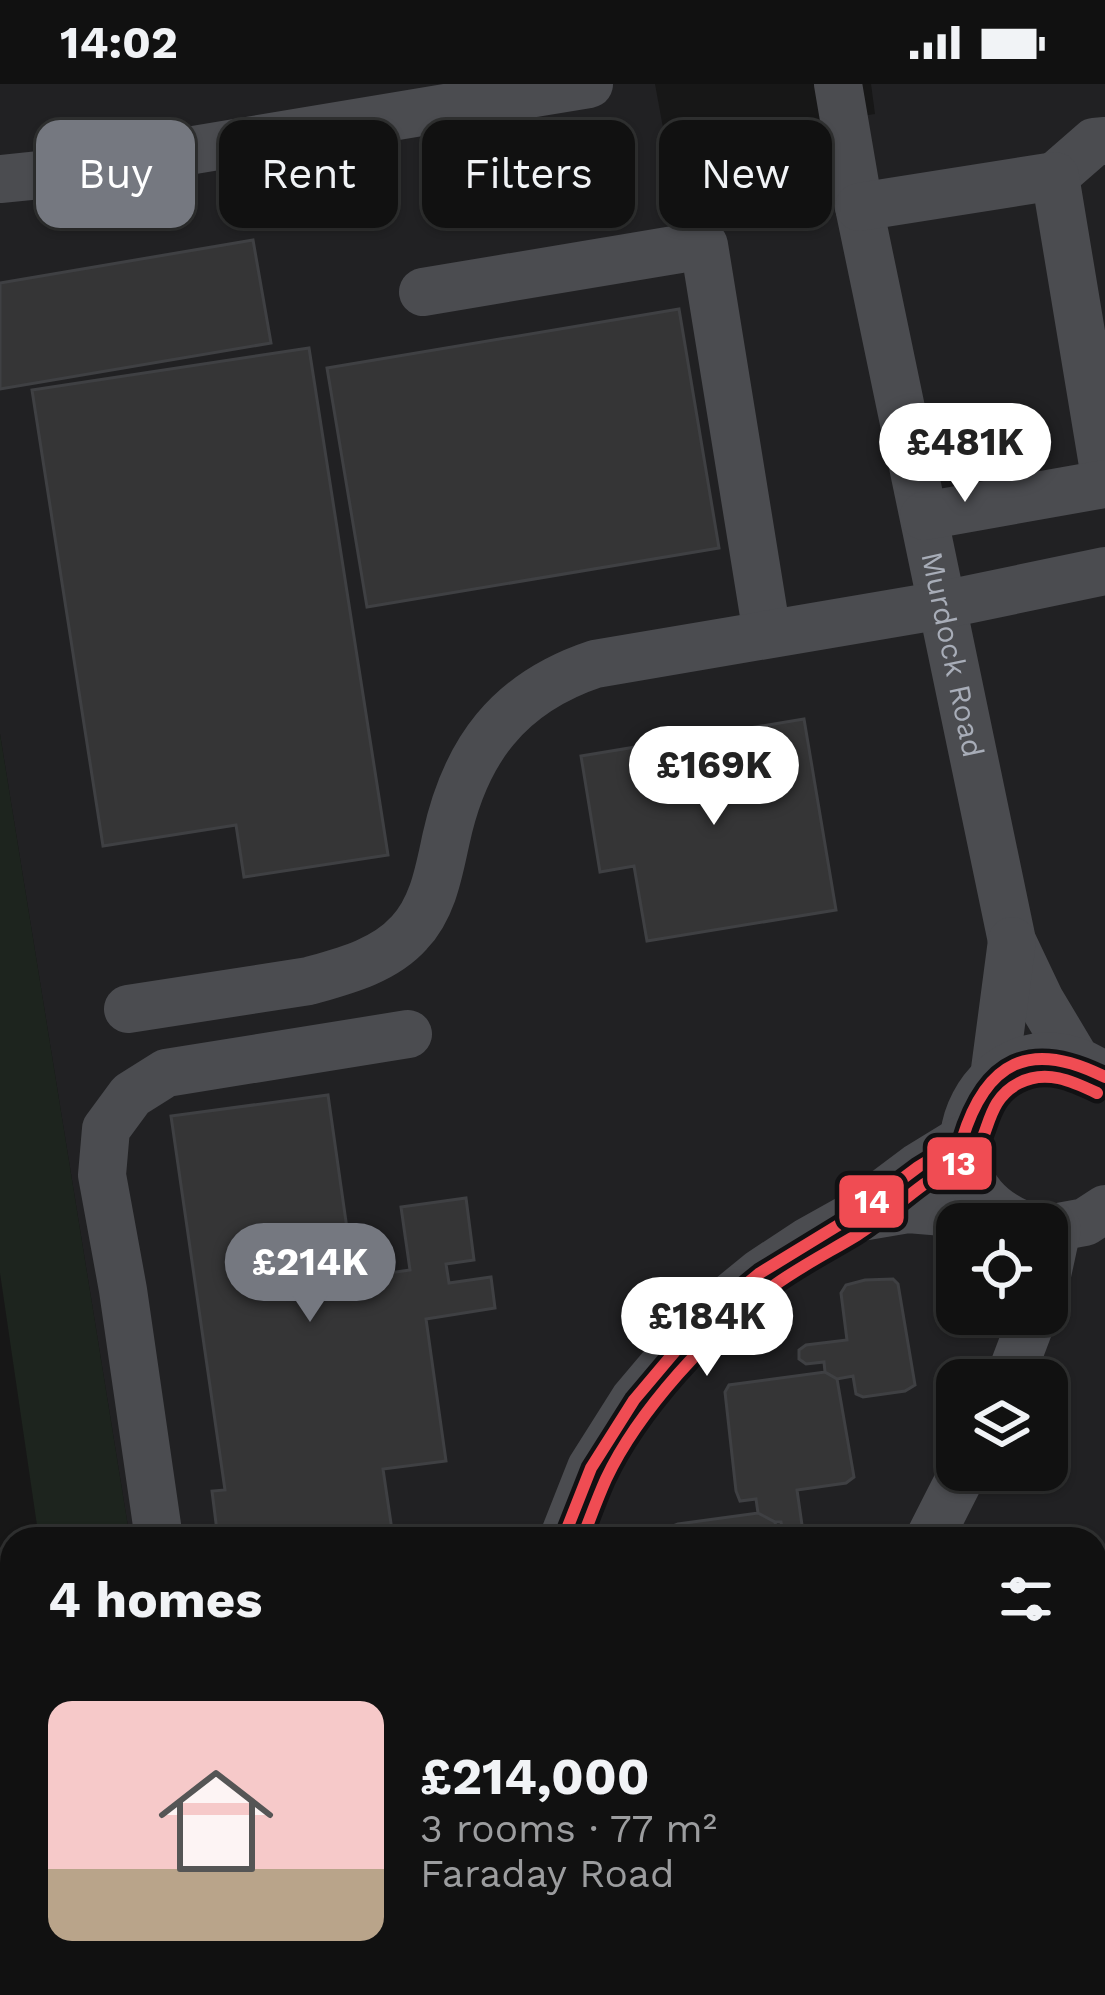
<!DOCTYPE html>
<html lang="en">
<head>
<meta charset="utf-8">
<style>
  :root { --surface:#111; --page:#1e1f1f; --text:#f1f3f6; --muted:#9c9d9f; --line:#303131; --accent:#757880 }
  body { margin:0; font-family:"Work Sans",sans-serif; background:var(--page); color:var(--text); height:100vh; display:flex; flex-direction:column; font-size:45px; white-space:nowrap }
  * { box-sizing:border-box; margin:0 }
  p { font-size:39px; color:var(--muted) }
  .icon { flex:none; width:66px; height:66px; fill:none; stroke:currentColor; stroke-width:2; stroke-linecap:round; stroke-linejoin:round }
  .map { position:relative; flex:1; overflow:hidden }
  .details { position:absolute; left:0px; top:1443px; width:1107px; height:468px; display:flex; flex-direction:column; background:var(--surface); border-radius:36px 36px 0 0; box-shadow:0 3px 9px #0004,0 0 0 3px var(--line) }
  .details>* { flex:none }
  .top-card { position:absolute; left:36px; top:36px; width:1035px; height:108px; display:flex; gap:24px }
  .fabs { position:absolute; left:936px; top:1119px; display:grid; gap:24px }
  .fabs a { display:grid; place-items:center; width:132px; height:132px; border-radius:24px; background:var(--surface); box-shadow:0 3px 9px #0004,0 0 0 3px var(--line); font-size:60px }
  .price { position:absolute; translate:-50% -102px; padding:0 27px; border-radius:42px; background:#fff; color:#222; font-size:39px; line-height:78px; filter:drop-shadow(0 3px 6px #0008) }
  .price::after { content:''; position:absolute; left:50%; top:72px; width:36px; height:27px; margin-left:-18px; background:inherit; clip-path:polygon(0 0,100% 0,50% 100%) }
  .price.active { background:var(--accent); color:#fff }
  ul { padding:0; list-style:none }
  li { display:flex; align-items:center; gap:36px; height:300px; padding:0 48px }
  li span { display:grid; place-items:center; flex:none; width:336px; height:240px; border-radius:24px; color:#555 }
  li>.icon { margin-inline-start:auto }
  span .icon { width:144px; height:144px; fill:#fffc; stroke-width:1 }
  li b { font-size:51px }
  h2 { display:flex; justify-content:space-between; align-items:center; height:144px; padding:0 48px; font-size:51px }
  .pill { padding:0 42px; border-radius:24px; background:var(--surface); box-shadow:0 3px 9px #0004,0 0 0 3px var(--line); font-size:42px; line-height:108px }
  .pill.active { background:var(--accent); color:#fff }
  .status { display:flex; justify-content:space-between; align-items:center; height:84px; padding:0 60px; background:var(--surface); direction:ltr }
  .status svg { height:33px; fill:currentColor }
  .map>svg:first-child { display:block }
  .built { fill:#212123; fill-rule:evenodd }
  .green { fill:#1d241e }
  .building { fill:#353536; stroke:#3f4043; stroke-width:3 }
  .lines { fill:none; stroke-linecap:round; stroke-linejoin:round }
  .minor { stroke:#4b4c50; stroke-width:48 }
  .bus-1-casing { stroke:#111113; stroke-width:21 }
  .bus-2-casing { stroke:#111113; stroke-width:21 }
  .bus-1 { stroke:#f04c53; stroke-width:12 }
  .bus-2 { stroke:#f04c53; stroke-width:12 }
  .labels { text-anchor:middle; stroke-width:9; stroke-linejoin:round; paint-order:stroke }
  .street-label { font-size:30px; fill:#a8adb8; stroke:#111113 }
  .line-badge { stroke:#111113; stroke-width:4.5 }
  .badge-label { font-size:33px; text-anchor:middle; font-weight:bold; fill:#fff }
</style>
</head>
<body>
<div class="status"><b>14:02</b><svg viewBox="0 0 49 12"><path d="M0 12V9h3v3zM5 12V6h3v6zM10 12V3h3v9zM15 12V0h3v12zM26 1h20v11H26zM47 4h2v5h-2z"/></svg></div>
<div class="map">
<svg width="1105" height="1911" viewBox="0 0 1105 1911">
  <rect width="100%" height="100%" fill="#171717"/>
  <!-- built -->
  <path class="built" d="M0,0H655L666,60L875,30L871,0H1105V1911H203L201,1899H1095V1455H130L0,650ZM957,1140H1047V1230H957ZM957,1296H1047V1386H957Z"/>
  <!-- green -->
  <path class="green" d="M0,650L130,1455H39L0,1189Z
    M100,1899H201L203,1911H102Z"/>
  <!-- building -->
  <path class="building" d="M253,156L271,259L0,305V199Z
    M679,225L719,464L367,523L327,284Z
    M309,264L388,771L244,793L236,741L103,762L32,306Z
    M804,635L836,826L647,857L634,782L600,788L581,672Z
    M328,1011L354,1194L410,1186L401,1123L466,1114L474,1176L446,1180L449,1199L491,1193L495,1224L426,1235L446,1377L383,1385L393,1453L218,1455L212,1407L225,1406L171,1032Z
    M893,1195L898,1200L915,1301L905,1307L863,1313L856,1310L853,1292L837,1295L825,1288L824,1278L806,1280L799,1275V1266L806,1261L847,1256L841,1209L846,1201L865,1196Z
    M825,1288L837,1295L854,1393L846,1399L797,1406L804,1455H789L783,1449L781,1438H775L758,1429L756,1415L740,1417L736,1407L725,1308L729,1301Z
    M758,1429L775,1438L778,1455H660L665,1445L678,1440Z
    M12,1849V1875L0,1863Z
    M0,1863L12,1875V1899H35L46,1911H0Z
    M534,1899H652L650,1907L641,1911H536Z"/>
  <g class="lines">
    <!-- minor -->
    <g class="minor">
      <path id="s1" d="M838,0L859,123L1012,857L1040,916L1077,978"/>
      <path d="M1055,92L1094,58L1105,57"/>
      <path d="M0,95L50,90L589,0"/>
      <path d="M859,123L1055,92L1105,393"/>
      <path d="M423,208L704,161L767,550"/>
      <path d="M924,432L1105,400"/>
      <path d="M128,925L309,897C344,887 384,877 409,849C433,824 439,787 446,755C465,667 508,609 595,580L942,521L1105,487"/>
      <path d="M994,993L1012,857"/>
      <path d="M855,1134L908,1125L1004,1133"/>
      <path d="M1021,1140C900,1087 992,923 1096,987"/>
      <path d="M1047,1145L1085,1138L1105,1125"/>
      <path d="M1047,1191L1057,1145"/>
      <path d="M1009,1296L1034,1230"/>
      <path d="M159,1455L123,1206L102,1091L106,1045L131,1011L166,989L408,950"/>
      <path d="M563,1455L591,1384L634,1316L699,1239L760,1189L807,1158L850,1134L918,1083L962,1056"/>
      <path d="M929,1455L964,1386"/>
      <path d="M240,1899L242,1911"/>
      <path d="M451,1911L453,1899"/>
      <path d="M769,1911L773,1899"/>
    </g>
    <!-- bus-1 casing -->
    <g class="bus-1-casing">
      <path id="bus-1" d="M962,1056C986,977 1030,955 1105,993
        M563,1455L591,1384L634,1316L699,1239L760,1189L850,1134L918,1083L962,1056"/>
    </g>
    <!-- bus-2 casing -->
    <g class="bus-2-casing">
      <path id="bus-2" d="M582,1455C590,1435 597,1415 606,1395C638,1327 711,1247 772,1203C799,1183 829,1168 857,1151C881,1136 901,1117 923,1101C938,1091 955,1083 970,1072C991,1057 983,1017 1019,999C1046,985 1072,997 1097,1009"/>
    </g>
    <!-- bus-1 -->
    <use href="#bus-1" class="bus-1"/>
    <!-- bus-2 -->
    <use href="#bus-2" class="bus-2"/>
  </g>
  <g class="labels">
    <!-- street labels -->
    <g class="street-label">
      <text dy="10" stroke="none"><textPath href="#s1" startOffset="582">Murdock Road</textPath></text>
    </g>
  </g>
  <g class="line-badge">
    <rect x="925" y="1051" width="69" height="57" rx="12" fill="#f04c53"/>
    <rect x="837" y="1089" width="69" height="57" rx="12" fill="#f04c53"/>
  </g>
  <g class="badge-label">
    <text x="959" y="1091">13</text>
    <text x="872" y="1129">14</text>
  </g>
</svg>
<div class="fabs">
<a><svg class="icon" aria-label="locate" viewBox="0 0 24 24"><circle cx="12" cy="12" r="6"/><path d="M12 2v4M12 18v4M2 12h4M18 12h4"/></svg></a>
<a><svg class="icon" aria-label="layers" viewBox="0 0 24 24"><path d="M12 4l9 5-9 5-9-5zM3 14l9 5 9-5"/></svg></a>
</div>
<b class="price" style="left:965px;top:421px">£481K</b>
<b class="price" style="left:714px;top:744px">£169K</b>
<b class="price active" style="left:310px;top:1241px">£214K</b>
<b class="price" style="left:707px;top:1295px">£184K</b>
<div class="top-card">
<a class="pill active">Buy</a>
<a class="pill">Rent</a>
<a class="pill">Filters</a>
<a class="pill">New</a>
</div>
<section class="details">
<h2>4 homes<svg class="icon" aria-label="filters" viewBox="0 0 24 24"><path d="M4 7h16M4 17h16"/><circle cx="9" cy="7" r="2"/><circle cx="15" cy="17" r="2"/></svg></h2>
<ul>
<li><span style="background:linear-gradient(#f6c9c9 70%,#b9a48a 0)"><svg class="icon" aria-label="home" viewBox="0 0 24 24"><path d="M3 11l9-7 9 7M6 9v11h12V9"/></svg></span><div><b>£214,000</b><p>3 rooms · 77 m²</p><p>Faraday Road</p></div></li>
</ul>
</section>
</div>
</body>
</html>
